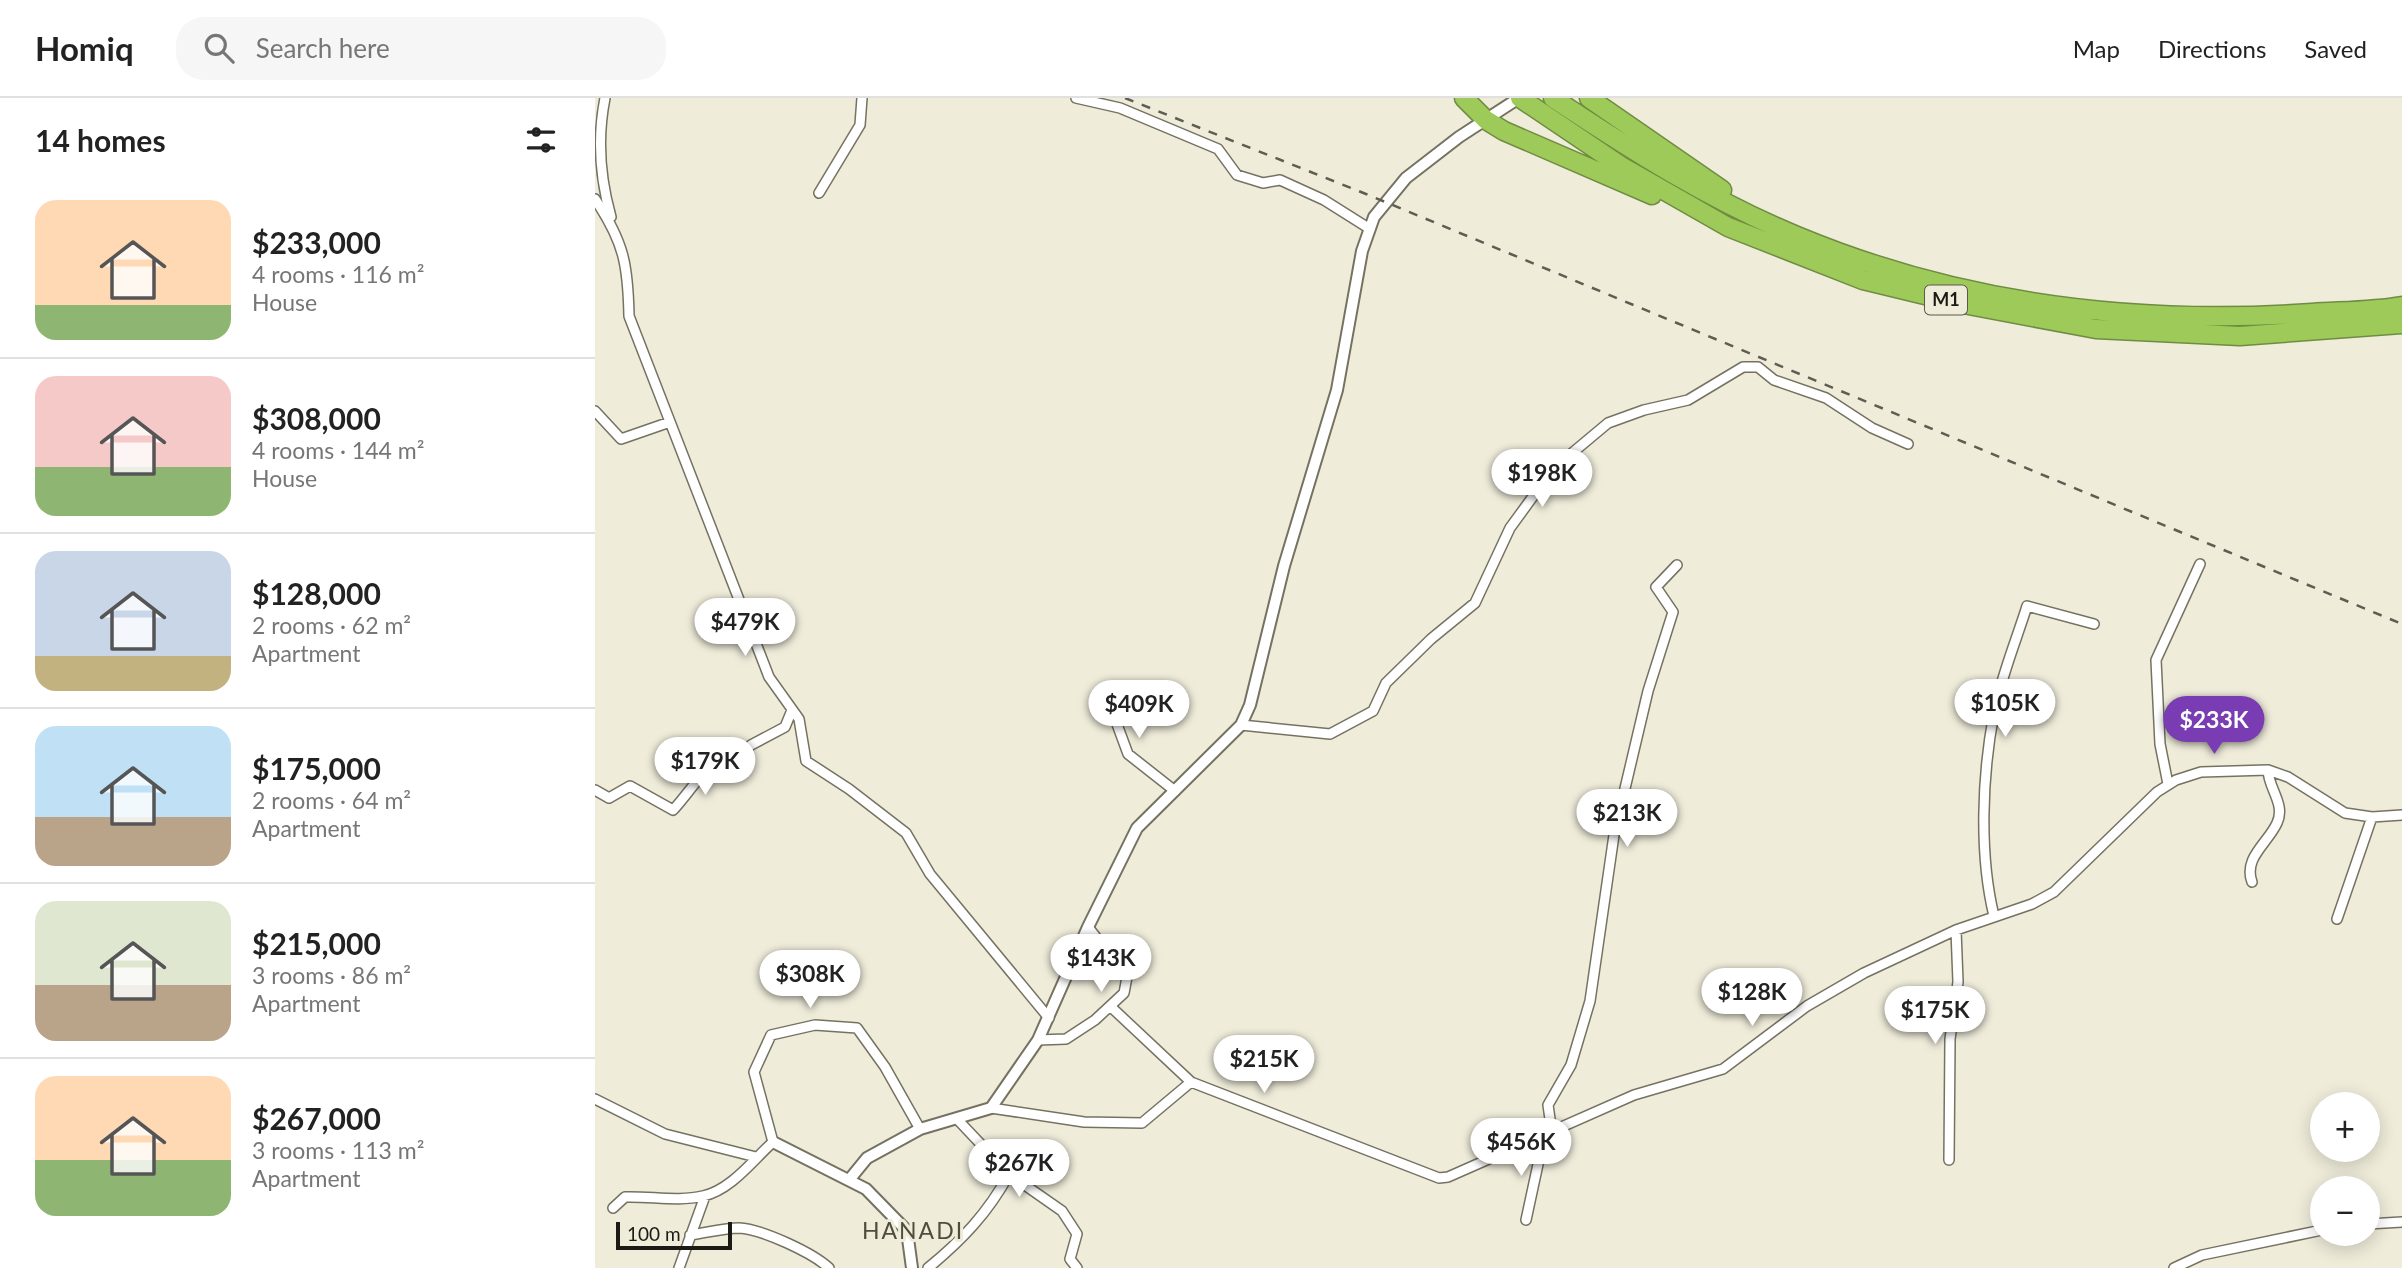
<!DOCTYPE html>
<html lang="en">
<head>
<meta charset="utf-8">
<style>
  :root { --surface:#fff; --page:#f6f6f6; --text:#222; --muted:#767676; --line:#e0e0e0; --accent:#793cb2 }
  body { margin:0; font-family:Lato,sans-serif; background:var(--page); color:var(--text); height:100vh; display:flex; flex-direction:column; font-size:26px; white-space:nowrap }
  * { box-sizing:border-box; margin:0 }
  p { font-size:23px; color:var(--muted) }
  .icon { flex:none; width:38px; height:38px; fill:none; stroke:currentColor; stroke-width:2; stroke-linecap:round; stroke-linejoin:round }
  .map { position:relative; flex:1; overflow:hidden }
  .sheet { display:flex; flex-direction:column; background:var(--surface); width:595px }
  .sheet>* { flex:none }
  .buttons { position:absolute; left:1715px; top:994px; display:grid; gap:14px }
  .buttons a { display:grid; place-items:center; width:70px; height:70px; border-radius:50%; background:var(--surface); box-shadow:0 4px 18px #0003; font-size:35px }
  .scale { position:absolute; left:21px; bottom:18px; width:116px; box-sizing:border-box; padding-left:7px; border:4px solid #1b1a14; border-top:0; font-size:19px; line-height:24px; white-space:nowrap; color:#1b1a14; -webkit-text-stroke:5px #efecda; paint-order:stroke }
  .price { position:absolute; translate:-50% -60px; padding:0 16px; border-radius:24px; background:#fff; color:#222; font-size:23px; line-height:46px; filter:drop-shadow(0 2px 4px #0008) }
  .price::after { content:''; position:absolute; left:50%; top:42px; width:21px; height:16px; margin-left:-10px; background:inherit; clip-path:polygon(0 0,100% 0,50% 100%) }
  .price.active { background:var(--accent); color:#fff }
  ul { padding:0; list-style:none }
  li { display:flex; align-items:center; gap:21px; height:175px; padding:0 35px }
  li+li { border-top:2px solid var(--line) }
  li span { display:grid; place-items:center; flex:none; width:196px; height:140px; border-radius:21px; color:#555 }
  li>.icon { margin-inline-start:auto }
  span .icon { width:84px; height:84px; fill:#fffc; stroke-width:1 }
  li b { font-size:30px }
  h2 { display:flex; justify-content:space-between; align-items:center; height:84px; padding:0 35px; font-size:30px }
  header { display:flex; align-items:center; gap:42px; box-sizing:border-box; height:98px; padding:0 35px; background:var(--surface); border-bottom:2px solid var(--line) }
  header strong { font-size:33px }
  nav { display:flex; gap:38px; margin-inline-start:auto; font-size:24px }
  .search { width:490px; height:63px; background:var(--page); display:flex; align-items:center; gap:18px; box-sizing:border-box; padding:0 24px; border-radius:28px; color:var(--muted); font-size:26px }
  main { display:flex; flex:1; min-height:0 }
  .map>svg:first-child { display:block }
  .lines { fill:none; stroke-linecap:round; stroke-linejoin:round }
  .minor-casing { stroke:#757262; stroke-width:12 }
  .tertiary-casing { stroke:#757262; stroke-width:14 }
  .motorway-casing { stroke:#708c42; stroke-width:21 }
  .minor { stroke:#fff; stroke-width:9 }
  .tertiary { stroke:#fff; stroke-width:10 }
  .motorway { stroke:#9eca5a; stroke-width:18 }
  .rail { stroke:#5f5d53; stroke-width:2.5; stroke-dasharray:9 9; stroke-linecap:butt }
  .labels { text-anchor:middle; stroke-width:6; stroke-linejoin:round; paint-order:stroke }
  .shield { fill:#efecda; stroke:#5b594f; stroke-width:2 }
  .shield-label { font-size:18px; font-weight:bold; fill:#1b1a14 }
  .quarter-label { font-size:23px; letter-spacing:2px; fill:#504d3e; stroke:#efecda }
</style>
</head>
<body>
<header>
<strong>Homiq</strong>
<div class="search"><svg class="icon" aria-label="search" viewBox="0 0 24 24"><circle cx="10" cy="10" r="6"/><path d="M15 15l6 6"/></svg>Search here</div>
<nav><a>Map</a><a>Directions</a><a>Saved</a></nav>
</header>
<main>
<section class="sheet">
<h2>14 homes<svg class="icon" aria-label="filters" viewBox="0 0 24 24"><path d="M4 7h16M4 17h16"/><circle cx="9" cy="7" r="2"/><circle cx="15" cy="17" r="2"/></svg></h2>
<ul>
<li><span style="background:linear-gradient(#ffd9b3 75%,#8fb573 0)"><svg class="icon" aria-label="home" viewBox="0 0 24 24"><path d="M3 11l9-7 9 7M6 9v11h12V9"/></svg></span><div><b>$233,000</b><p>4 rooms · 116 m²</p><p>House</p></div></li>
<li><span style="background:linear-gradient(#f6c9c9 65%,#8fb573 0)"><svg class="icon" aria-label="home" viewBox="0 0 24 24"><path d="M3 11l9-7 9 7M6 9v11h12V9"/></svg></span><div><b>$308,000</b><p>4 rooms · 144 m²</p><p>House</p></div></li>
<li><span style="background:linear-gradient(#c9d6e8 75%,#c2b280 0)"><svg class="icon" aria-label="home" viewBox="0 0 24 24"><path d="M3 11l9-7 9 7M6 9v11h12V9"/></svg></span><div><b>$128,000</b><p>2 rooms · 62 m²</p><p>Apartment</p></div></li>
<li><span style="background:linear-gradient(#bfe0f5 65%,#b9a48a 0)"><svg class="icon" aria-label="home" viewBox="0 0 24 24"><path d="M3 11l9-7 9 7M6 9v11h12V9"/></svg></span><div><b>$175,000</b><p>2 rooms · 64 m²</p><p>Apartment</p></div></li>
<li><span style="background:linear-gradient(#dfe7d0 60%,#b9a48a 0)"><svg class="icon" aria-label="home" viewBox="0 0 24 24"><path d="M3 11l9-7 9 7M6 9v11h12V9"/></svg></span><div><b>$215,000</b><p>3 rooms · 86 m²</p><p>Apartment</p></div></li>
<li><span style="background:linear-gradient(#ffd9b3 60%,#8fb573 0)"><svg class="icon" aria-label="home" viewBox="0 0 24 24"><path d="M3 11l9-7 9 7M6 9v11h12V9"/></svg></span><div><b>$267,000</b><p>3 rooms · 113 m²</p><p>Apartment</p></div></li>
</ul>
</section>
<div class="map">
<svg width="1807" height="1170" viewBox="0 0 1807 1170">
  <rect width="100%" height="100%" fill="#efecda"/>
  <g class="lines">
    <!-- minor casing -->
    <g class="minor-casing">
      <path id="minor" d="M10,0C2,40 5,80 16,119
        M481,0L525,10L623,51L642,77L668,85L685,82L729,102L775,131
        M224,95L265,27L267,0
        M0,101C29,144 33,167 34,218L174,579L204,621L211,663L254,691L311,735L335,776L454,920
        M0,313L26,341L75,324
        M509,591L533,656L580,693
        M646,627L735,636L778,613L791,585L836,541L880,505L915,430L958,371L1013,325L1049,312L1093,302L1148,269H1163L1179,282L1231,300L1277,330L1313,346
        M1573,686L1565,646L1561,562L1605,466
        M0,692L14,700L35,688L78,712C88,702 104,678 112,673L125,676L156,647L190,629L197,612
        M1657,784C1648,760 1673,745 1682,725C1691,706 1673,690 1673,672
        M1399,818C1384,756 1387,678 1399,615C1406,579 1421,543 1432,508L1499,526
        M1742,821L1777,719
        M515,908L596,984
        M443,942L471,941L500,922L529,895L532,879L493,829
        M0,1001L70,1036L161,1059
        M396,1010L489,1024L547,1025L596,984L844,1080L853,1079L1039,997L1128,971L1212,908L1269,875L1361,832L1437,806L1459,794L1562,694L1581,682L1606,674L1673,672L1693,679L1750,715L1777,719L1807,717
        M362,1021L414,1076L467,1113L482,1136L475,1161L482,1170
        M957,1035L953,1007L976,967L995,903L1019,737L1053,593L1078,514L1061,489L1082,467
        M1354,1062L1355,941L1363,884L1361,832
        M18,1110L30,1099C56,1098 83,1104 108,1098C136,1092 158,1062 178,1044L159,974L176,937L220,927L262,930L290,969L325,1031
        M931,1122L945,1057L944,1040
        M1773,1126L1807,1124
        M95,1137C111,1135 129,1130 144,1130C167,1131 218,1155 234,1170
        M84,1170L110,1098
        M333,1170C367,1142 393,1115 414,1076
        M1579,1170L1607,1157L1727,1132"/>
    </g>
    <!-- tertiary casing -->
    <g class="tertiary-casing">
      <path id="tertiary" d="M178,1044L271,1091L312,1133L317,1170
        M254,1082L272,1060L325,1031L396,1010L443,942L493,829L542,730L646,627L655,607L689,468L742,292L767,153L779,119L811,80L864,39L924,0"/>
    </g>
    <!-- motorway casing -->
    <g class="motorway-casing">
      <path id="motorway" d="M869,0L891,22L909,33L1057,97
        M925,0L1026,68L1133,129L1268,182L1363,205L1501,231L1645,238L1807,226
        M958,0C1036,52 1115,102 1202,138C1365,206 1542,227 1717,215C1747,213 1778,213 1807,208
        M994,0L1127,92"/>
    </g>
    <!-- minor -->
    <use href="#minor" class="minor"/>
    <!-- tertiary -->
    <use href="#tertiary" class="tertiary"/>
    <!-- motorway -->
    <use href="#motorway" class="motorway"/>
    <!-- rail -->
    <path class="rail" d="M530,0L771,96L1807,526"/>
  </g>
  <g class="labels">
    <!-- shield labels -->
    <rect class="shield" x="1330" y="187.5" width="42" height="29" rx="5"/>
    <g class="shield-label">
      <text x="1351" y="208">M1</text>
    </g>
    <!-- quarter labels -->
    <g class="quarter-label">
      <text x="318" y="1141">HANADI</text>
    </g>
  </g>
</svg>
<div class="buttons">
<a>+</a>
<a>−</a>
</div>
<div class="scale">100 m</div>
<b class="price" style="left:947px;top:411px">$198K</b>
<b class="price" style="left:150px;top:560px">$479K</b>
<b class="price" style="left:1410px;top:641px">$105K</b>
<b class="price" style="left:544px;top:642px">$409K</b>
<b class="price active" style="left:1619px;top:658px">$233K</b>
<b class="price" style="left:110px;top:699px">$179K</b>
<b class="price" style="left:1032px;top:751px">$213K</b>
<b class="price" style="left:506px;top:896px">$143K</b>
<b class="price" style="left:215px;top:912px">$308K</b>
<b class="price" style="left:1157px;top:930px">$128K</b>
<b class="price" style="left:1340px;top:948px">$175K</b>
<b class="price" style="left:669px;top:997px">$215K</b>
<b class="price" style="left:926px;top:1080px">$456K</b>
<b class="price" style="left:424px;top:1101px">$267K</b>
</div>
</main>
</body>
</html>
